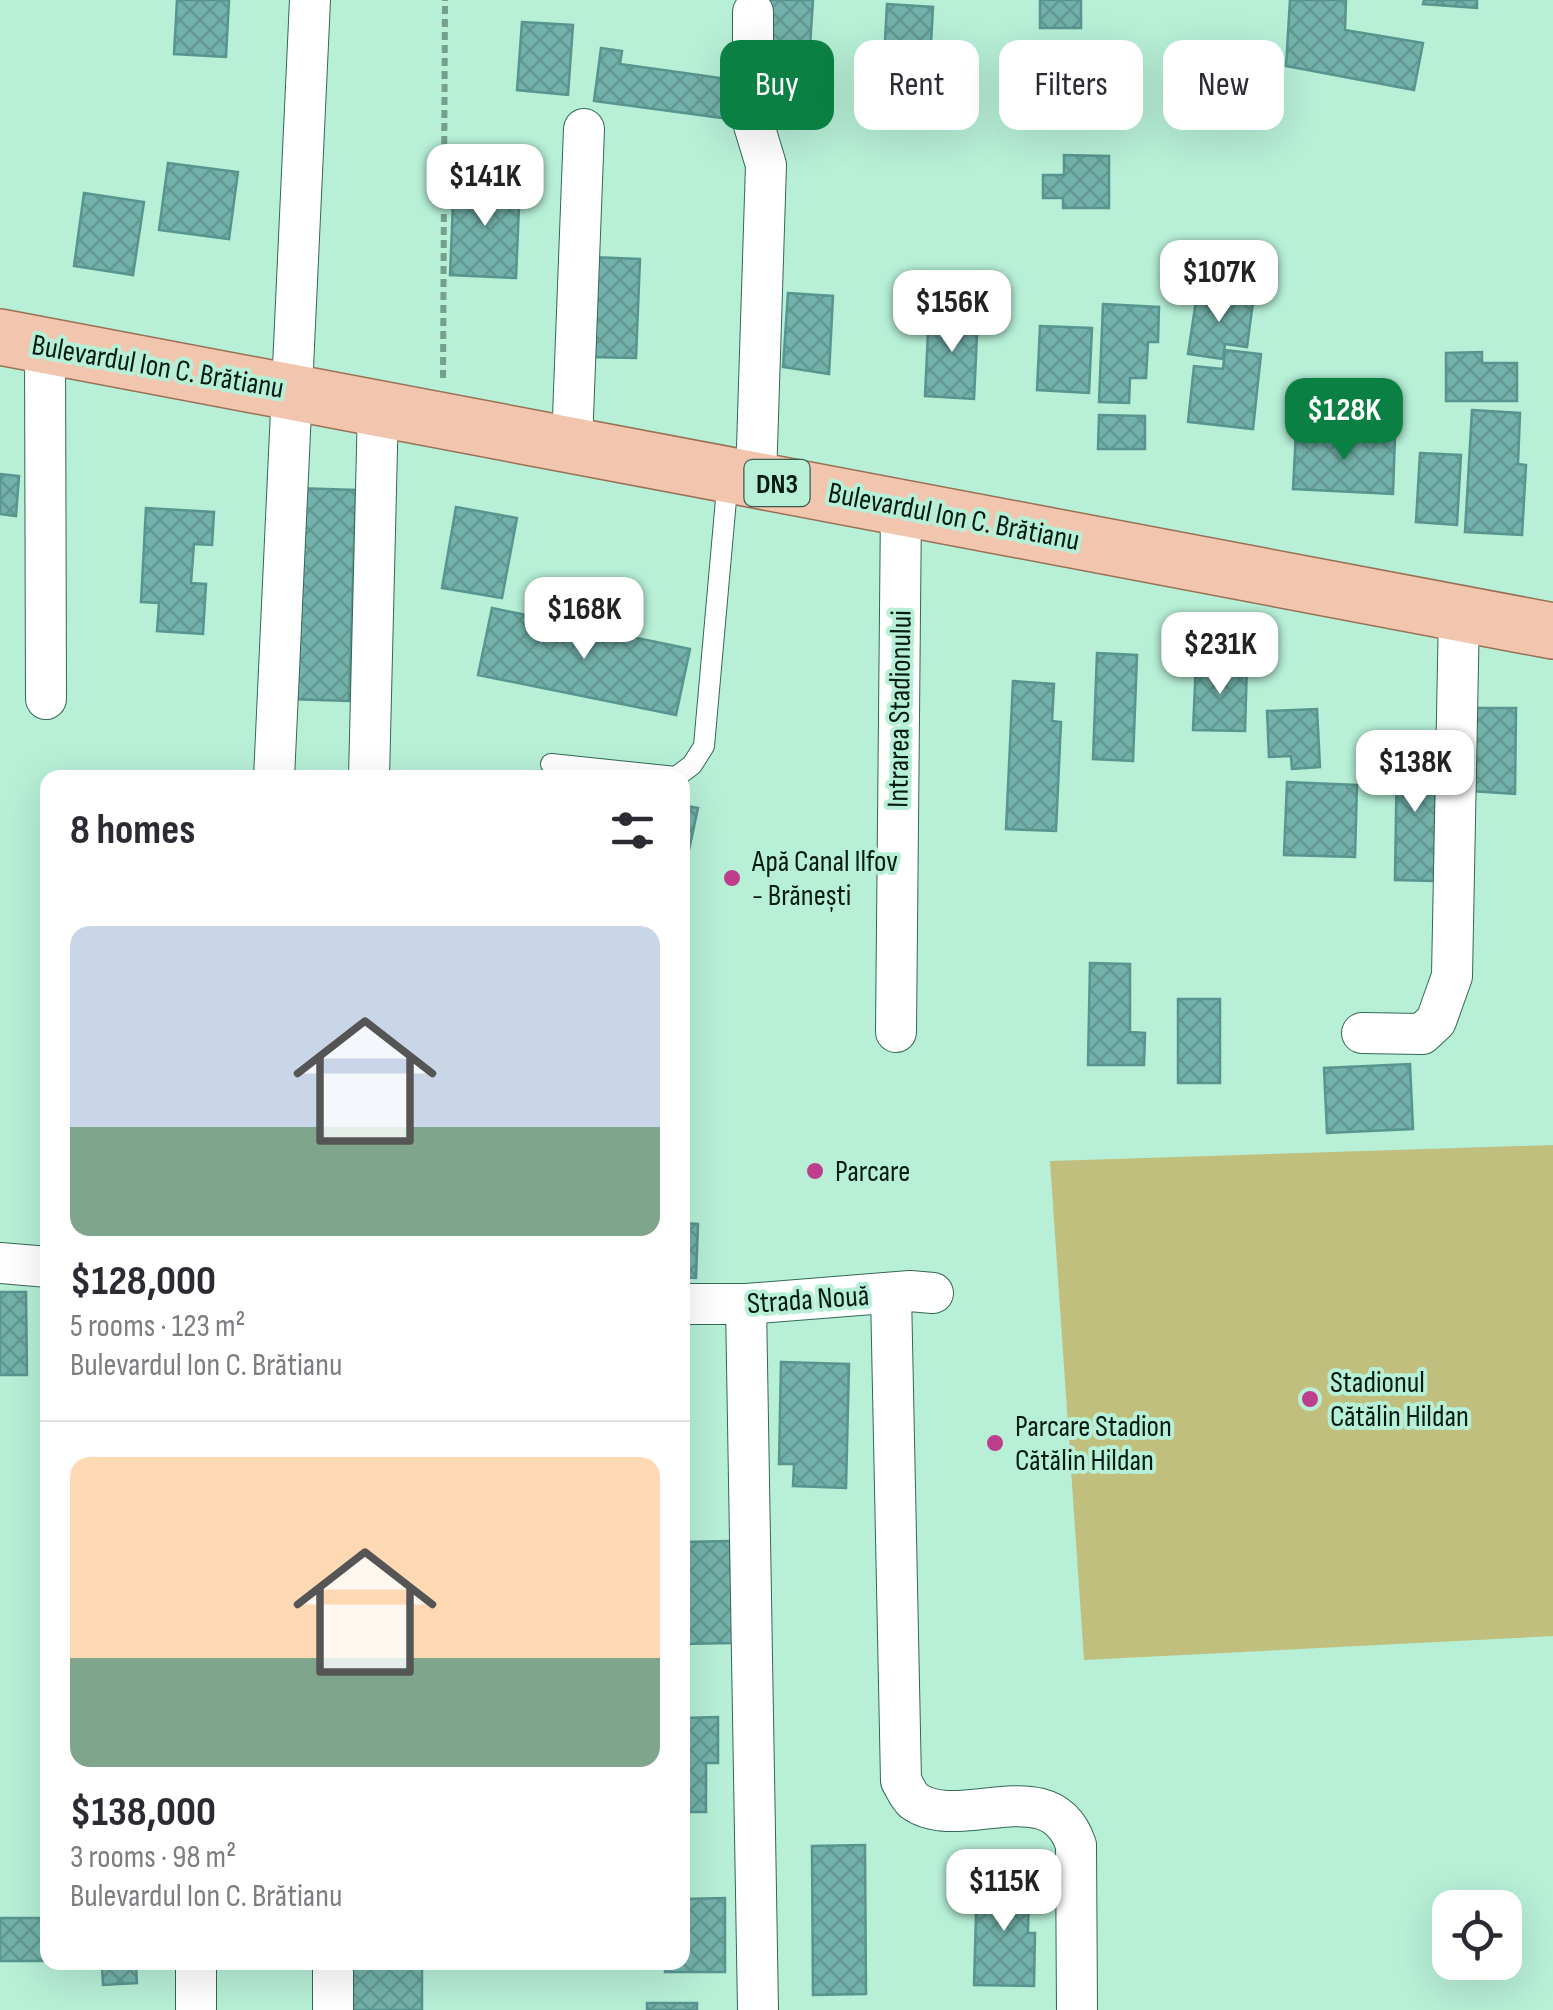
<!DOCTYPE html>
<html lang="en">
<head>
<meta charset="utf-8">
<style>
  :root { --surface:#fff; --page:#f2f2f3; --text:#2b2b33; --muted:#7c7c81; --line:#e1e1e2; --accent:#0b8043 }
  body { margin:0; font-family:"Sofia Sans Condensed",sans-serif; background:var(--page); color:var(--text); height:100vh; display:flex; flex-direction:column; font-size:38px; white-space:nowrap }
  * { box-sizing:border-box; margin:0 }
  p { font-size:32px; color:var(--muted) }
  .icon { flex:none; width:55px; height:55px; fill:none; stroke:currentColor; stroke-width:2; stroke-linecap:round; stroke-linejoin:round }
  .map { position:relative; flex:1; overflow:hidden }
  .sheet { position:absolute; left:40px; top:770px; width:650px; height:1200px; display:flex; flex-direction:column; background:var(--surface); border-radius:20px; box-shadow:0 10px 40px #0002 }
  .sheet>* { flex:none }
  .banner { position:absolute; left:720px; top:40px; width:682px; height:90px; display:flex; gap:20px }
  .buttons { position:absolute; left:1432px; top:1890px; display:grid; gap:20px }
  .buttons a { display:grid; place-items:center; width:90px; height:90px; border-radius:20px; background:var(--surface); box-shadow:0 10px 40px #0002; font-size:50px }
  .price { position:absolute; translate:-50% -85px; padding:0 22px; border-radius:20px; background:#fff; color:#222; font-size:32px; line-height:65px; filter:drop-shadow(0 2px 5px #0008) }
  .price::after { content:''; position:absolute; left:50%; top:60px; width:30px; height:22px; margin-left:-15px; background:inherit; clip-path:polygon(0 0,100% 0,50% 100%) }
  .price.current { background:var(--accent); color:#fff }
  ul { padding:0; list-style:none }
  li { display:grid; align-content:center; gap:20px; height:530px; padding:0 30px }
  li+li { border-top:2px solid var(--line) }
  li span { display:grid; place-items:center; height:310px; border-radius:20px; color:#555 }
  li>.icon { margin-inline-start:auto }
  span .icon { width:180px; height:180px; fill:#fffc; stroke-width:1 }
  li b { font-size:42px }
  h2 { display:flex; justify-content:space-between; align-items:center; height:120px; padding:0 30px; font-size:42px }
  .chip { padding:0 35px; border-radius:20px; background:var(--surface); box-shadow:0 10px 40px #0002; font-size:35px; line-height:90px }
  .chip.current { background:var(--accent); color:#fff }
  .map>svg:first-child { display:block }
  .pitch { fill:#c1bf7e }
  .building { fill:url(#building-cross-hatch); stroke:#57958e; stroke-width:2.5 }
  .lines { fill:none; stroke-linecap:round; stroke-linejoin:round }
  .service-casing { stroke:#346854; stroke-width:22 }
  .minor-casing { stroke:#346854; stroke-width:42 }
  .primary-casing { stroke:#9a7055; stroke-width:58 }
  .path { stroke:#75a08e; stroke-width:6; stroke-dasharray:8 5; stroke-linecap:butt }
  .service { stroke:#fff; stroke-width:20 }
  .minor { stroke:#fff; stroke-width:40 }
  .primary { stroke:#f2c5ae; stroke-width:55 }
  .poi-dot { fill:#bd3f8c; stroke:#b7efd7; stroke-width:4 }
  .labels { text-anchor:middle; stroke-width:8; stroke-linejoin:round; paint-order:stroke }
  .shield { fill:#b7efd7; stroke:#3a5b4e; stroke-width:2.5 }
  .shield-label { font-size:28px; font-weight:bold; fill:#051b13 }
  .street-label { font-size:30px; fill:#051b13; stroke:#b7efd7 }
  .poi-label { font-size:30px; fill:#051b13; stroke:#b7efd7; text-anchor:start }
</style>
</head>
<body>
<div class="map">
<svg width="1553" height="2010" viewBox="0 0 1553 2010">
  <defs>
    <pattern id="building-cross-hatch" width="8" height="8" patternUnits="userSpaceOnUse" patternTransform="scale(2.5)"><rect width="8" height="8" fill="#73b2aa"/><path d="M0 0l8 8M0 8l8-8" fill="none" stroke="#629891"/></pattern>
  </defs>
  <rect width="100%" height="100%" fill="#b7efd7"/>
  <!-- pitch -->
  <path class="pitch" d="M1553,1145V1636L1084,1660L1050,1161Z"/>
  <!-- building -->
  <path class="building" d="M177,0H229L226,57L174,54Z
    M767,0H813L810,46H818L816,70L762,67Z
    M1040,0H1081V28H1040Z
    M1290,0H1346L1345,30L1423,43L1414,90L1286,66Z
    M1424,0H1477V8L1423,4Z
    M887,4L933,7L930,62L884,59Z
    M522,22L573,25L568,95L517,90Z
    M601,48L622,51L620,64L735,80L730,119L594,101Z
    M1064,155L1109,156V208H1063V198H1043V175H1064Z
    M168,163L238,172L229,239L159,230Z
    M454,180L520,182L516,278L450,275Z
    M84,193L144,202L133,275L74,266Z
    M591,257L640,259L636,358L587,357Z
    M788,293L833,296L829,374L783,367Z
    M1197,294L1253,302L1247,347L1225,344L1223,359L1188,354Z
    M1103,304L1159,307L1158,342H1148L1146,378H1130L1129,403L1099,402Z
    M929,311L978,314L974,399L925,396Z
    M1040,326L1092,328L1089,393L1037,390Z
    M1225,350L1261,354L1253,429L1188,422L1194,366L1223,369Z
    M1482,352V363H1517V401H1446V353Z
    M1472,410L1520,413L1518,464L1526,465L1522,535L1465,532Z
    M1099,415L1145,416V449H1098Z
    M1296,432L1395,436L1393,494L1293,489Z
    M1420,453L1461,455L1457,525L1416,522Z
    M0,474L19,476L16,516L0,514Z
    M294,488L356,490L349,701L288,699Z
    M456,507L517,518L502,598L442,588Z
    M146,508L214,512L212,545L194,544L191,583L206,584L203,634L157,631L159,603L141,602Z
    M492,608L690,649L676,715L478,675Z
    M1097,653L1137,655L1133,761L1093,759Z
    M1196,663L1247,664L1245,731L1193,730Z
    M1013,681L1054,684L1052,721L1061,722L1056,831L1006,829Z
    M1473,708H1516L1515,794L1471,791Z
    M1317,709L1320,767L1292,769L1291,756L1269,757L1267,711Z
    M1397,750L1436,751L1434,881L1395,880Z
    M1287,782L1357,785L1355,857L1284,855Z
    M682,805L698,808L686,864L682,863Z
    M1090,963L1130,964V1032L1145,1033L1144,1065H1088Z
    M1178,999H1220V1083H1178Z
    M1410,1064L1413,1129L1327,1133L1324,1068Z
    M682,1223L698,1224L696,1278L682,1277Z
    M0,1292H26L27,1375H0Z
    M781,1362L849,1364L846,1488L793,1486L794,1464H779Z
    M730,1541L733,1643L682,1644V1542Z
    M718,1717V1763H706V1812H682V1718Z
    M865,1845L866,1994L813,1995L812,1846Z
    M977,1879L1029,1880L1028,1933H1035L1034,1986L974,1985Z
    M725,1898V1972H665V1962H682V1899Z
    M0,1918H48V1961H0Z
    M353,1962H422V2010H353Z
    M136,1965L137,1983L103,1985L102,1966Z
    M647,2003H697V2010H647Z"/>
  <g class="lines">
    <!-- service casing -->
    <g class="service-casing">
      <path id="service" d="M551,764L676,777L692,765L704,746L728,477"/>
    </g>
    <!-- minor casing -->
    <g class="minor-casing">
      <path id="minor" d="M753,12V122L766,165L756,479
        M45,346L46,699
        M572,443L584,129
        M274,778L310,0
        M369,778L378,407
        M896,1032L901,506
        M1362,1033L1422,1034L1436,1021L1452,976L1459,612
        M0,1263L48,1267
        M891,1293L901,1781C905,1787 908,1796 914,1801C960,1834 1050,1769 1076,1845L1077,2010
        M682,1304H746L910,1291L933,1293
        M746,1304L758,2010
        M196,2010V1962
        M333,2010V1962"/>
    </g>
    <!-- primary casing -->
    <g class="primary-casing">
      <path id="primary" d="M0,337L1553,631"/>
    </g>
    <!-- path -->
    <path class="path" d="M443,378L445,0"/>
    <!-- service -->
    <use href="#service" class="service"/>
    <!-- minor -->
    <use href="#minor" class="minor"/>
    <!-- primary -->
    <use href="#primary" class="primary"/>
  </g>
  <!-- markers -->
  <g class="poi-dot">
    <circle cx="732" cy="878" r="10"/>
    <circle cx="815" cy="1171" r="10"/>
    <circle cx="1310" cy="1399" r="10"/>
    <circle cx="995" cy="1443" r="10"/>
  </g>
  <g class="labels">
    <!-- shield labels -->
    <rect class="shield" x="744.5" y="460" width="65" height="46" rx="8"/>
    <g class="shield-label">
      <text x="777" y="493">DN3</text>
    </g>
    <!-- street labels -->
    <g class="street-label">
      <text transform="translate(158 366) rotate(10)" y="10">Bulevardul Ion C. Brătianu</text>
      <text transform="translate(954 516) rotate(11)" y="10">Bulevardul Ion C. Brătianu</text>
      <text transform="translate(899 709) rotate(-89)" y="10">Intrarea Stadionului</text>
      <text transform="translate(808 1299) rotate(-4)" y="10">Strada Nouă</text>
    </g>
    <!-- poi labels -->
    <g class="poi-label">
      <text x="752" y="871">Apă Canal Ilfov<tspan x="752" dy="34">- Brănești</tspan></text>
      <text x="835" y="1181">Parcare</text>
      <text x="1330" y="1392">Stadionul<tspan x="1330" dy="34">Cătălin Hildan</tspan></text>
      <text x="1015" y="1436">Parcare Stadion<tspan x="1015" dy="34">Cătălin Hildan</tspan></text>
    </g>
  </g>
</svg>
<div class="buttons">
<a><svg class="icon" aria-label="locate" viewBox="0 0 24 24"><circle cx="12" cy="12" r="6"/><path d="M12 2v4M12 18v4M2 12h4M18 12h4"/></svg></a>
</div>
<b class="price" style="left:485px;top:229px">$141K</b>
<b class="price" style="left:1219px;top:325px">$107K</b>
<b class="price" style="left:952px;top:355px">$156K</b>
<b class="price current" style="left:1344px;top:463px">$128K</b>
<b class="price" style="left:584px;top:662px">$168K</b>
<b class="price" style="left:1220px;top:697px">$231K</b>
<b class="price" style="left:1415px;top:815px">$138K</b>
<b class="price" style="left:1004px;top:1934px">$115K</b>
<div class="banner">
<a class="chip current">Buy</a>
<a class="chip">Rent</a>
<a class="chip">Filters</a>
<a class="chip">New</a>
</div>
<section class="sheet">
<h2>8 homes<svg class="icon" aria-label="filters" viewBox="0 0 24 24"><path d="M4 7h16M4 17h16"/><circle cx="9" cy="7" r="2"/><circle cx="15" cy="17" r="2"/></svg></h2>
<ul>
<li><span style="background:linear-gradient(#c9d6e8 65%,#7fa58c 0)"><svg class="icon" aria-label="home" viewBox="0 0 24 24"><path d="M3 11l9-7 9 7M6 9v11h12V9"/></svg></span><div><b>$128,000</b><p>5 rooms · 123 m²</p><p>Bulevardul Ion C. Brătianu</p></div></li>
<li><span style="background:linear-gradient(#ffd9b3 65%,#7fa58c 0)"><svg class="icon" aria-label="home" viewBox="0 0 24 24"><path d="M3 11l9-7 9 7M6 9v11h12V9"/></svg></span><div><b>$138,000</b><p>3 rooms · 98 m²</p><p>Bulevardul Ion C. Brătianu</p></div></li>
</ul>
</section>
</div>
</body>
</html>
